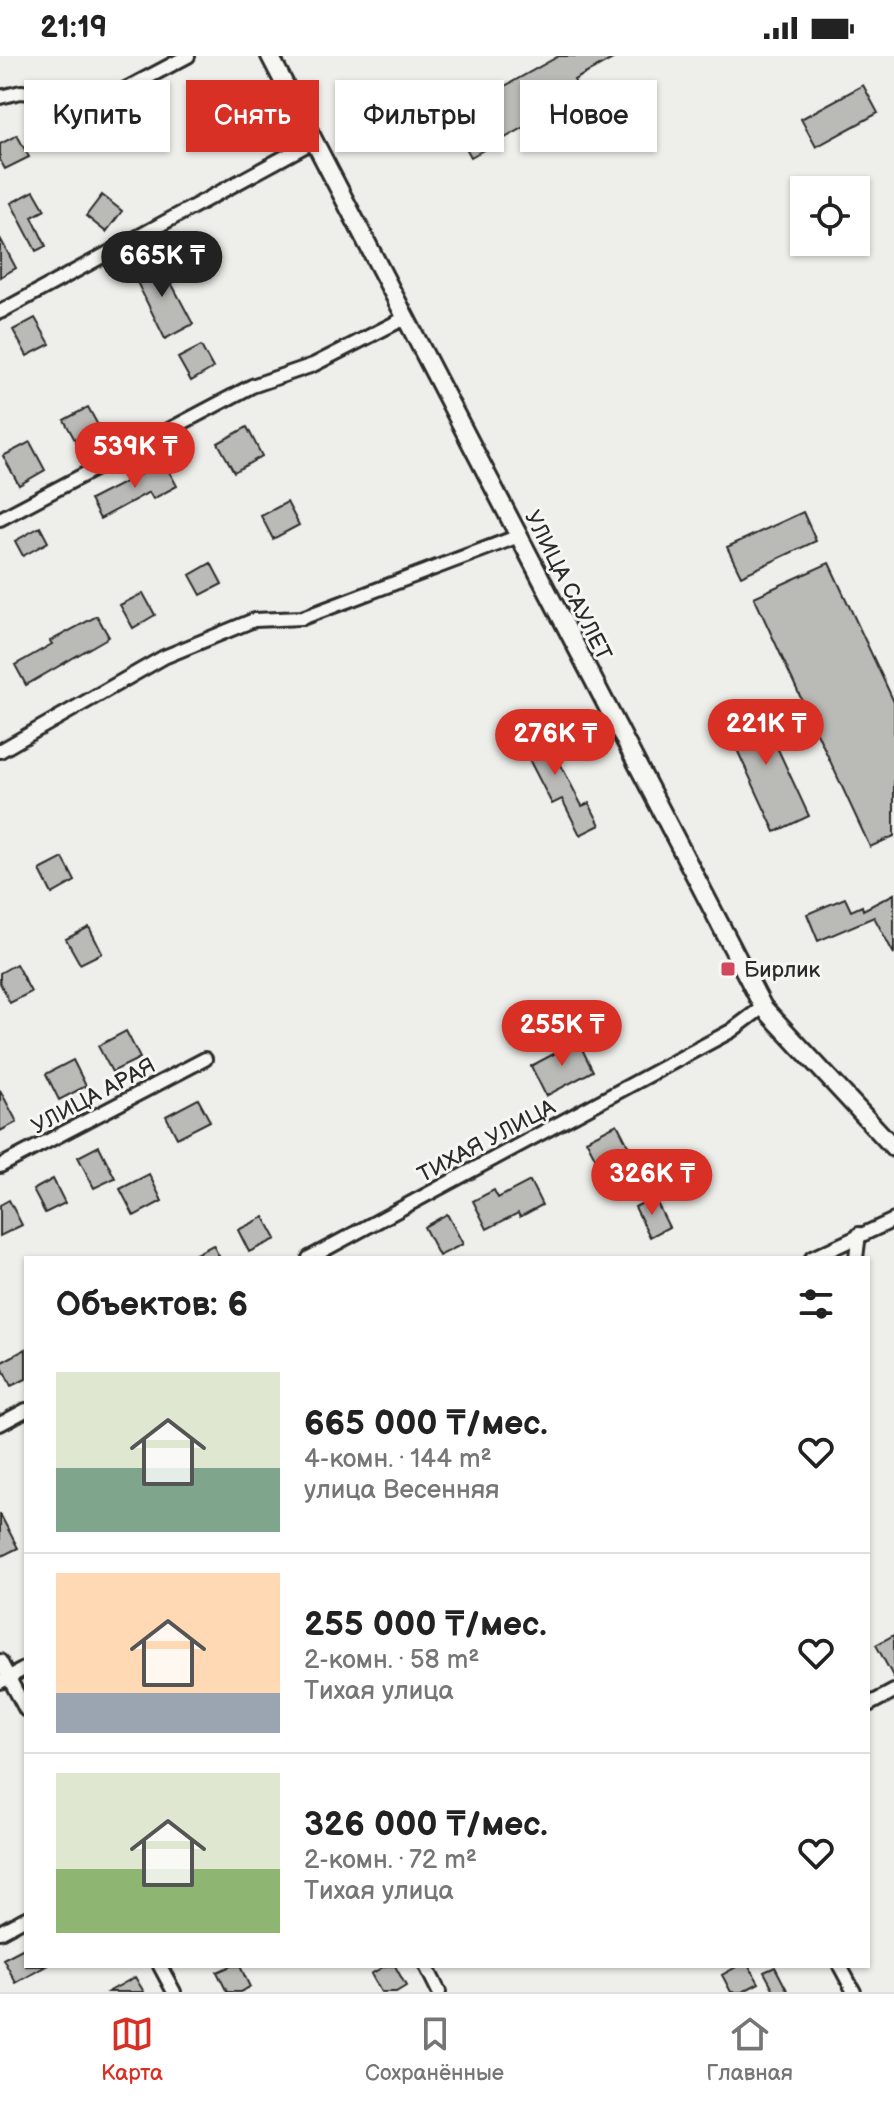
<!DOCTYPE html>
<html lang="ru">
<head>
<meta charset="utf-8">
<style>
  :root { --surface:#fff; --page:#f2f2f2; --text:#222; --muted:#767676; --line:#e0e0e0; --accent:#d93025 }
  body { margin:0; font-family:"Balsamiq Sans",sans-serif; background:var(--page); color:var(--text); height:100vh; display:flex; flex-direction:column; font-size:30px; white-space:nowrap }
  * { box-sizing:border-box; margin:0 }
  p { font-size:26px; color:var(--muted) }
  .icon { flex:none; width:44px; height:44px; fill:none; stroke:currentColor; stroke-width:2; stroke-linecap:round; stroke-linejoin:round }
  .map { position:relative; flex:1; overflow:hidden }
  .details { position:absolute; left:24px; top:1200px; width:846px; height:712px; display:flex; flex-direction:column; background:var(--surface); border-radius:0px; box-shadow:0 2px 6px #0004 }
  .details>* { flex:none }
  .hud { position:absolute; left:24px; top:24px; width:846px; height:72px; display:flex; gap:16px }
  .controls { position:absolute; left:790px; top:120px; display:grid; gap:16px }
  .controls a { display:grid; place-items:center; width:80px; height:80px; border-radius:0px; background:var(--surface); box-shadow:0 2px 6px #0004; font-size:40px }
  .price { position:absolute; translate:-50% -68px; padding:0 18px; border-radius:28px; background:var(--accent); color:#fff; font-size:26px; line-height:52px; filter:drop-shadow(0 2px 4px #0008) }
  .price::after { content:''; position:absolute; left:50%; top:48px; width:24px; height:18px; margin-left:-12px; background:inherit; clip-path:polygon(0 0,100% 0,50% 100%) }
  .price.active { background:#222; color:#fff }
  ul { padding:0; list-style:none }
  li { display:flex; align-items:center; gap:24px; height:200px; padding:0 32px }
  li+li { border-top:2px solid var(--line) }
  li span { display:grid; place-items:center; flex:none; width:224px; height:160px; border-radius:0px; color:#555 }
  li>.icon { margin-inline-start:auto }
  span .icon { width:96px; height:96px; fill:#fffc; stroke-width:1 }
  li b { font-size:34px }
  h2 { display:flex; justify-content:space-between; align-items:center; height:96px; padding:0 32px; font-size:34px }
  .tag { padding:0 28px; border-radius:0px; background:var(--surface); box-shadow:0 2px 6px #0004; font-size:28px; line-height:72px }
  .tag.active { background:var(--accent); color:#fff }
  .status { display:flex; justify-content:space-between; align-items:center; height:56px; padding:0 40px; background:var(--surface); direction:ltr }
  .status svg { height:22px; fill:currentColor }
  .menu { display:flex; justify-content:space-around; align-items:center; height:112px; border-top:2px solid var(--line); background:var(--surface); font-size:22px; color:var(--muted) }
  .menu a { display:grid; justify-items:center; gap:4px }
  .menu .active { color:var(--accent) }
  .map>svg:first-child { display:block }
  .building { fill:#babab7; stroke:#2b2b2b; stroke-width:2 }
  .lines { fill:none; stroke-linecap:round; stroke-linejoin:round }
  .minor-casing { stroke:#2b2b2b; stroke-width:18 }
  .tertiary-casing { stroke:#2b2b2b; stroke-width:22 }
  .minor { stroke:#f6f6f2; stroke-width:12 }
  .tertiary { stroke:#f6f6f2; stroke-width:16 }
  .poi-dot { fill:#d1495b; stroke:#f6f6f2; stroke-width:3 }
  .labels { text-anchor:middle; stroke-width:6; stroke-linejoin:round; paint-order:stroke }
  .street-label { font-size:22px; fill:#2b2b2b; stroke:#f6f6f2 }
  .poi-label { font-size:22px; fill:#2b2b2b; stroke:#f6f6f2; text-anchor:start }
</style>
</head>
<body>
<div class="status"><b>21:19</b><svg viewBox="0 0 49 12"><path d="M0 12V9h3v3zM5 12V6h3v6zM10 12V3h3v9zM15 12V0h3v12zM26 1h20v11H26zM47 4h2v5h-2z"/></svg></div>
<div class="map">
<svg width="894" height="1936" viewBox="0 0 894 1936">
  <rect width="100%" height="100%" fill="#eeeeea"/>
  <filter id="ink" filterUnits="userSpaceOnUse"><feTurbulence type="fractalNoise" baseFrequency=".0125" numOctaves="2"/><feDisplacementMap in="SourceGraphic" scale="16" xChannelSelector="R" yChannelSelector="G"/><feConvolveMatrix kernelMatrix="1 2 1 2 8 2 1 2 1" color-interpolation-filters="sRGB"/></filter>
  <g filter="url(#ink)">
    <!-- building -->
    <path class="building" d="M559,0H618L574,24L582,39L471,101L449,61Z
      M863,29L878,57L816,91L801,63Z
      M17,79L29,101L5,113L0,104V88Z
      M34,135L45,154L32,161L46,190L36,195L11,147Z
      M102,139L122,155L106,176L86,160Z
      M0,182L16,212L0,221Z
      M158,202L193,268L165,283L132,216Z
      M35,262L50,288L27,300L13,274Z
      M201,290L213,312L191,325L178,302Z
      M88,351L105,382L81,395L64,364Z
      M247,371L262,400L234,416L218,387Z
      M30,386L45,414L19,429L3,400Z
      M164,406L177,430L153,443L149,436L100,463L90,444Z
      M287,446L299,469L273,483L261,460Z
      M803,456L816,485L741,520L727,491Z
      M40,471L48,486L23,500L15,485Z
      M211,507L222,528L201,539L190,519Z
      M829,507L894,646V780L870,791L754,541Z
      M143,537L155,559L133,572L120,549Z
      M97,560L109,581L26,629L15,609L52,588L50,585Z
      M756,646L809,760L775,776L722,661Z
      M539,666L582,750L589,747L600,769L580,779L562,743L552,748L516,678Z
      M63,802L75,825L52,838L40,814Z
      M894,838V898L874,861L818,885L807,858L845,842L851,855L862,850L863,854Z
      M89,871L102,897L80,908L66,883Z
      M16,908L31,936L10,947L0,927V917Z
      M126,975L140,1002L112,1016L98,990Z
      M578,985L593,1015L546,1040L531,1010Z
      M73,1004L86,1030L59,1044L46,1018Z
      M0,1034L17,1066L0,1075Z
      M198,1043L210,1065L177,1082L166,1060Z
      M617,1068L632,1097L601,1113L586,1084Z
      M99,1090L115,1122L94,1132L78,1101Z
      M149,1118L162,1145L134,1160L120,1133Z
      M53,1123L65,1147L45,1157L33,1134Z
      M530,1125L542,1149L520,1161L518,1157L487,1173L473,1145L494,1134L498,1142Z
      M654,1141L669,1171L650,1181L635,1151Z
      M9,1144L22,1169L0,1180V1149Z
      M447,1158L463,1188L439,1200L424,1171Z
      M264,1161L276,1183L249,1196L238,1174Z
      M213,1189L220,1202H188Z
      M26,1293V1323L11,1330L0,1307Z
      M0,1458L18,1492L0,1501Z
      M894,1579V1622L876,1589Z
      M26,1891V1910H46L16,1927L3,1903Z
      M231,1910H240L250,1931L240,1936H227L217,1916Z
      M385,1910H395L406,1930L396,1936H381L371,1918Z
      M738,1910H749L759,1927L742,1936H731L722,1919Z
      M775,1911L788,1936H775L764,1916Z
      M135,1921L144,1936H108Z"/>
    <g class="lines">
      <!-- minor casing -->
      <g class="minor-casing">
        <path id="minor" d="M0,41L21,36L103,45L188,0
          M0,256L314,85
          M0,463L252,330L313,309L405,262
          M0,695L164,601L254,564L302,562L519,480
          M0,1110L205,1003
          M309,1202L731,975L763,951
          M812,1202L894,1164
          M856,1202L859,1178
          M0,1368L26,1354
          M0,1605L26,1654
          M0,1626L26,1612
          M868,1649L894,1635
          M0,1876L26,1862
          M160,1910L174,1936
          M426,1910L439,1936
          M840,1910L854,1936"/>
      </g>
      <!-- tertiary casing -->
      <g class="tertiary-casing">
        <path id="tertiary" d="M270,0L763,951L894,1092"/>
      </g>
      <!-- minor -->
      <use href="#minor" class="minor"/>
      <!-- tertiary -->
      <use href="#tertiary" class="tertiary"/>
    </g>
  </g>
  <!-- markers -->
  <rect class="poi-dot" x="720" y="905" width="16" height="16" rx="4"/>
  <g class="labels">
    <!-- street labels -->
    <g class="street-label">
      <text transform="translate(569 529) rotate(63)" y="8">УЛИЦА САУЛЕТ</text>
      <text transform="translate(93 1039) rotate(-28)" y="8">УЛИЦА АРАЯ</text>
      <text transform="translate(486 1084) rotate(-28)" y="8">ТИХАЯ УЛИЦА</text>
    </g>
    <!-- poi labels -->
    <g class="poi-label">
      <text x="744" y="921">Бирлик</text>
    </g>
  </g>
</svg>
<div class="controls">
<a><svg class="icon" aria-label="locate" viewBox="0 0 24 24"><circle cx="12" cy="12" r="6"/><path d="M12 2v4M12 18v4M2 12h4M18 12h4"/></svg></a>
</div>
<b class="price active" style="left:162px;top:243px">665K ₸</b>
<b class="price" style="left:135px;top:434px">539K ₸</b>
<b class="price" style="left:766px;top:711px">221K ₸</b>
<b class="price" style="left:555px;top:721px">276K ₸</b>
<b class="price" style="left:562px;top:1012px">255K ₸</b>
<b class="price" style="left:652px;top:1161px">326K ₸</b>
<div class="hud">
<a class="tag">Купить</a>
<a class="tag active">Снять</a>
<a class="tag">Фильтры</a>
<a class="tag">Новое</a>
</div>
<section class="details">
<h2>Объектов: 6<svg class="icon" aria-label="filters" viewBox="0 0 24 24"><path d="M4 7h16M4 17h16"/><circle cx="9" cy="7" r="2"/><circle cx="15" cy="17" r="2"/></svg></h2>
<ul>
<li><span style="background:linear-gradient(#dfe7d0 60%,#7fa58c 0)"><svg class="icon" aria-label="home" viewBox="0 0 24 24"><path d="M3 11l9-7 9 7M6 9v11h12V9"/></svg></span><div><b>665 000 ₸/мес.</b><p>4-комн. · 144 m²</p><p>улица Весенняя</p></div><svg class="icon" aria-label="heart" viewBox="0 0 24 24"><path d="M12 20l-8-8c-3-5 5-10 8-4 3-6 11-1 8 4z"/></svg></li>
<li><span style="background:linear-gradient(#ffd9b3 75%,#9aa5b1 0)"><svg class="icon" aria-label="home" viewBox="0 0 24 24"><path d="M3 11l9-7 9 7M6 9v11h12V9"/></svg></span><div><b>255 000 ₸/мес.</b><p>2-комн. · 58 m²</p><p>Тихая улица</p></div><svg class="icon" aria-label="heart" viewBox="0 0 24 24"><path d="M12 20l-8-8c-3-5 5-10 8-4 3-6 11-1 8 4z"/></svg></li>
<li><span style="background:linear-gradient(#dfe7d0 60%,#8fb573 0)"><svg class="icon" aria-label="home" viewBox="0 0 24 24"><path d="M3 11l9-7 9 7M6 9v11h12V9"/></svg></span><div><b>326 000 ₸/мес.</b><p>2-комн. · 72 m²</p><p>Тихая улица</p></div><svg class="icon" aria-label="heart" viewBox="0 0 24 24"><path d="M12 20l-8-8c-3-5 5-10 8-4 3-6 11-1 8 4z"/></svg></li>
</ul>
</section>
</div>
<nav class="menu">
<a class="active"><svg class="icon" aria-label="map" viewBox="0 0 24 24"><path d="M3 6l6-2 6 2 6-2v14l-6 2-6-2-6 2zM9 4v14M15 6v14"/></svg>Карта</a>
<a><svg class="icon" aria-label="saved" viewBox="0 0 24 24"><path d="M7 4h10v16l-5-4-5 4z"/></svg>Сохранённые</a>
<a><svg class="icon" aria-label="home" viewBox="0 0 24 24"><path d="M3 11l9-7 9 7M6 9v11h12V9"/></svg>Главная</a>
</nav>
</body>
</html>
